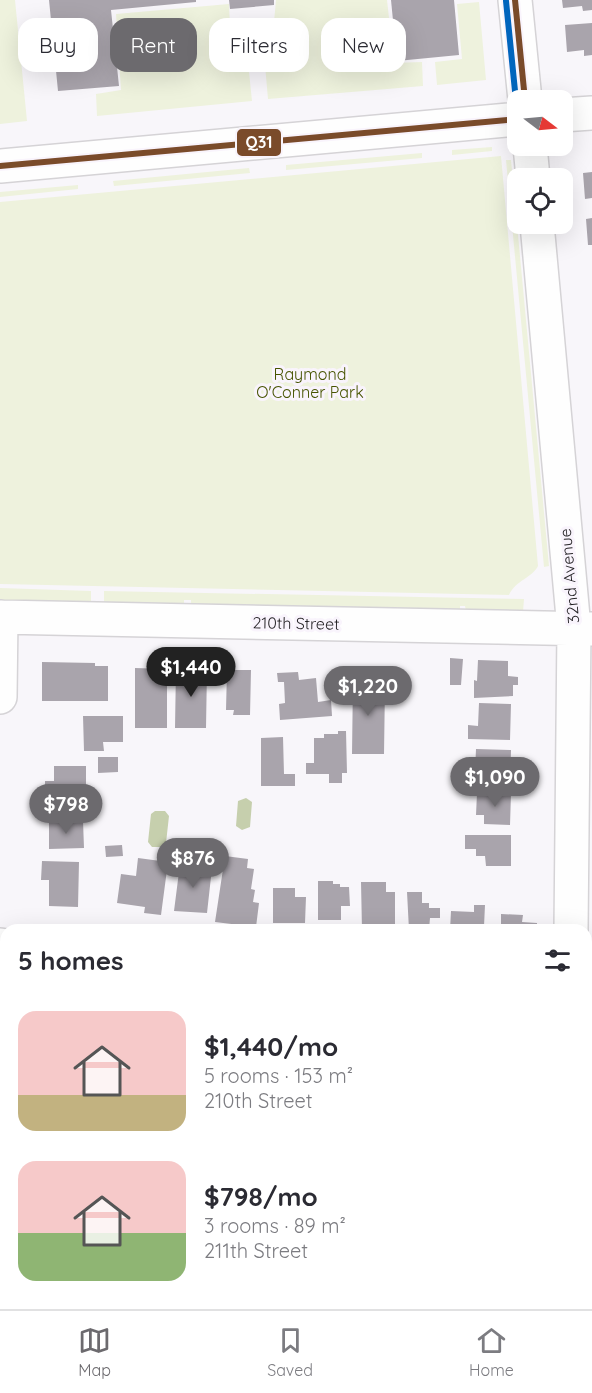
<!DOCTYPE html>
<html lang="en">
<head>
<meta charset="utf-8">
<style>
  :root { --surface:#fff; --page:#f7f7f7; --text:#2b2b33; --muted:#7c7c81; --line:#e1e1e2; --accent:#6c6a6e }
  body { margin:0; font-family:Quicksand,sans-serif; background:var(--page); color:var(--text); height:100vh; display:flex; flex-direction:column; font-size:22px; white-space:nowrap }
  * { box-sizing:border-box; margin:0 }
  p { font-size:20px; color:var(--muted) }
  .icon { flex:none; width:33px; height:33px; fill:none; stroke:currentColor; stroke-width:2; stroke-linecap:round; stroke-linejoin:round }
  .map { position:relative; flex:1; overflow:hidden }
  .panel { position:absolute; left:0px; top:924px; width:592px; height:386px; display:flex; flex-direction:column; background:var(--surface); border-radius:18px 18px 0 0; box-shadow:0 6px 24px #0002 }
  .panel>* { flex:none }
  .banner { position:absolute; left:18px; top:18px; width:556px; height:54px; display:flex; gap:12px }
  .needle { width:39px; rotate:106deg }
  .controls { position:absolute; left:507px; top:90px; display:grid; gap:12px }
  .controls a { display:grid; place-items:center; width:66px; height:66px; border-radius:12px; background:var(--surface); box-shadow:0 6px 24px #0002; font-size:30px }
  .price { position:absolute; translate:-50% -51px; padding:0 14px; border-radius:21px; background:var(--accent); color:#fff; font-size:20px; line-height:39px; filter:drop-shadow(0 2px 3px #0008) }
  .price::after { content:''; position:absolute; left:50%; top:36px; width:18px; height:14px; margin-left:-9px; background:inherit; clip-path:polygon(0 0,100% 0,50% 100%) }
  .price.selected { background:#222; color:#fff }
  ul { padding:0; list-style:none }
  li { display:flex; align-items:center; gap:18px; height:150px; padding:0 18px }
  li span { display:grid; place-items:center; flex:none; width:168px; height:120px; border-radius:18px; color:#555 }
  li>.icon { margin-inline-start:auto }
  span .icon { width:72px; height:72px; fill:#fffc; stroke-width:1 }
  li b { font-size:26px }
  h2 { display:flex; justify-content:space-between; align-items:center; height:72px; padding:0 18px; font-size:26px }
  .chip { padding:0 21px; border-radius:18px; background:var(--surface); box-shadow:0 6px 24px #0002; font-size:21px; line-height:54px }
  .chip.selected { background:var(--accent); color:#fff }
  .tab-bar { display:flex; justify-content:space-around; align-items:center; height:84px; border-top:2px solid var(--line); background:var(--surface); font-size:16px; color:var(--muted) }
  .tab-bar a { display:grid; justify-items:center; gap:3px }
  .tab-bar .selected { color:var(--accent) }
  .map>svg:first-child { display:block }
  .green { fill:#eef2dd }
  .water { fill:#c6cfad }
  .building { fill:#a9a4ac }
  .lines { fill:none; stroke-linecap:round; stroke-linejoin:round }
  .minor-casing { stroke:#d5d3d6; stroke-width:36 }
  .minor { stroke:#fefefe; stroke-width:33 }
  .bus-1-casing { stroke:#f9f4fc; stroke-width:10 }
  .bus-2-casing { stroke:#f9f4fc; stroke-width:10 }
  .bus-1 { stroke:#7a4b2a; stroke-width:6 }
  .bus-2 { stroke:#0065bd; stroke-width:6 }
  .labels { text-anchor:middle; stroke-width:6; stroke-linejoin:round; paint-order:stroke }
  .park-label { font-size:16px; fill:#475400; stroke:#f9f4fc }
  .street-label { font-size:16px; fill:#211f22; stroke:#f9f4fc }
  .line-badge { stroke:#f9f4fc; stroke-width:2 }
  .badge-label { font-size:16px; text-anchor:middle; font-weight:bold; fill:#fff }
</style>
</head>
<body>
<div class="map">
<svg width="592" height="1309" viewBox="0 0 592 1309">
  <rect width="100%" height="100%" fill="#f8f6fa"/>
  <!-- green -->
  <path class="green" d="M0,0H15L27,121L0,124Z
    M276,0H387L394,63L422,62L423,86L268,99L263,42L274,22Z
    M479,2L486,80L437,85L435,62L462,59L457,4Z
    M229,4L230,28L246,43L252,101L97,116L96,94L121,90L116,14Z
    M492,147V151L452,155V150Z
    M422,153V158L286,170V165Z
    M501,156L538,566C532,578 516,580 509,595L0,584V202Z
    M506,160H511L549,566L544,567Z
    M249,168L250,173L114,186L113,181Z
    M78,185V189L0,197V192Z
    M0,588L91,591V603L0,600Z
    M104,591L524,599L523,612L466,611L465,606H460V611L191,605V600H184V605L104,603Z"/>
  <!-- water -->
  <path class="water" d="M246,798L252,802L250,827L242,830L236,826L238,801Z
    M155,811H165L169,816L166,843L162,847H152L148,842L151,814Z"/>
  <!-- building -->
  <path class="building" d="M49,0H196V2L111,10L119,86L58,91Z
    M229,0H274V5L230,9Z
    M391,0H454L459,55L397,61Z
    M562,0H592V10L583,11L582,6L563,8Z
    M592,23V55L584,56V50L567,52L565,25Z
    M592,172V198L585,199L583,173Z
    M592,218V245H588L586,219Z
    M450,658L463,659L461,685H450Z
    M478,660L508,661V676L518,677V685H513V696L474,698V680L477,681Z
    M42,662L95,663V666H108V701H42Z
    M135,668L167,669V728H135Z
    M176,668L207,669L206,728H175Z
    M227,670H251L250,715H233L234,710H226Z
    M298,672L299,680L316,678L318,702L331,700L332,716L280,720L279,704L285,703L284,682H278L277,673Z
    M353,679H383V685H385L384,754H352Z
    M479,703L511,704L510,740L468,739V725L478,726Z
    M83,716H123V742H103L104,751H84Z
    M338,731H346L347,773H342V783H329V774H306V763H314V738H324V734H338Z
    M283,737L284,774H295V786H261V738Z
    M476,749L511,750L510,783L484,782V772H475Z
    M98,757H118V772L98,773Z
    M54,766H86V801H45V781H54Z
    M477,793H511L510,825L484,824V815H476Z
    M49,821H83L84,848L49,849Z
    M465,835H511V866H486L485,856H476V849H465Z
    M122,845L123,856L106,857L105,846Z
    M225,856L248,859L247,868L254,869L251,889L255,890L253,902L259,903L256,927L215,922Z
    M138,858L168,862L161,915L144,913L145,907L117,903L121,874L136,876Z
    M42,861L79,862L78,907L49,906V880H41Z
    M180,864L212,868L207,913L174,911Z
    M318,881H333V884H340V887H349L350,906H341V920H318Z
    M361,882H386V892H395V930H362Z
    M273,888H295V897H306L305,923H273Z
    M407,892H422V903H429V908H440V918H430L429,930H409Z
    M474,905H485L484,926H476L475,930H450L451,911L474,912Z
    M501,914L523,915L522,922L537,923V930H501Z
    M129,1304H160V1309H129Z
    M174,1304H202L201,1309H173Z
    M214,1304H243L242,1309H214Z
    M271,1304H294V1309H271Z
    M402,1305H432V1309H402Z
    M313,1306H338V1309H313Z"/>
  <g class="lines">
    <!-- minor casing -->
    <g class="minor-casing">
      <path id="minor" d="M515,0L525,100
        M562,115L592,113
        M530,146L533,178
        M0,166L518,119
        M537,224L574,628L571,930
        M0,617L592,629
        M0,697L1,617
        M0,945L6,946
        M586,1016L592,1017
        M0,1210L6,1211
        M586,1282H592
        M570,1309V1304"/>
    </g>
    <!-- minor -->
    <use href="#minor" class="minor"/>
    <!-- bus-1 casing -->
    <g class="bus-1-casing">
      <path id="bus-1" d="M515,0L525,100
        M0,166L518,119"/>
    </g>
    <!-- bus-2 casing -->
    <g class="bus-2-casing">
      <path id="bus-2" d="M506,1L516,101"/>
    </g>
    <!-- bus-1 -->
    <use href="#bus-1" class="bus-1"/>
    <!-- bus-2 -->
    <use href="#bus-2" class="bus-2"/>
  </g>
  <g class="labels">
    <!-- park labels -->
    <g class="park-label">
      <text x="310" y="380">Raymond<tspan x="310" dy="18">O'Conner Park</tspan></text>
    </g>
    <!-- street labels -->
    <g class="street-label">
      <text transform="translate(569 576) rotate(-95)" y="6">32nd Avenue</text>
      <text transform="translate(296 623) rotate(1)" y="6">210th Street</text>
    </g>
  </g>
  <rect class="line-badge" x="236" y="128" width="46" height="29" rx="6" fill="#7a4b2a"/>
  <g class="badge-label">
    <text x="259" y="148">Q31</text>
  </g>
</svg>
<div class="controls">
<a><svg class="needle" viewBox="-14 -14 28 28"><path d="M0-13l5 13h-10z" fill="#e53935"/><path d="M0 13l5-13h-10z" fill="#7c7c81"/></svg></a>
<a><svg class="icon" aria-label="locate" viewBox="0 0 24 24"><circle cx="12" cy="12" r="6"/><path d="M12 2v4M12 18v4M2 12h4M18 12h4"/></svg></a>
</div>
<b class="price selected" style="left:191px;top:698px">$1,440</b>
<b class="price" style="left:368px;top:717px">$1,220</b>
<b class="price" style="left:495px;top:808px">$1,090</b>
<b class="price" style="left:66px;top:835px">$798</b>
<b class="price" style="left:193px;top:889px">$876</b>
<div class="banner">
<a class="chip">Buy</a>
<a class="chip selected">Rent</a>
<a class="chip">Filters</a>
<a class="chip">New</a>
</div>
<section class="panel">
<h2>5 homes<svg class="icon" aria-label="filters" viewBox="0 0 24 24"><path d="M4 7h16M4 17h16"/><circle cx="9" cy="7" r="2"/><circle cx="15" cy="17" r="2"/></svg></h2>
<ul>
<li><span style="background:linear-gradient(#f6c9c9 70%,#c2b280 0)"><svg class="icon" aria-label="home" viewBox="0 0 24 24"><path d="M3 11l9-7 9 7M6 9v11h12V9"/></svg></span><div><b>$1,440/mo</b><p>5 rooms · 153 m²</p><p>210th Street</p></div></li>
<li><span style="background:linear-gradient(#f6c9c9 60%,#8fb573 0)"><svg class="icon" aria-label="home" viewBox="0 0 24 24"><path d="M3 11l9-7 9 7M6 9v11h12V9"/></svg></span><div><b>$798/mo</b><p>3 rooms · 89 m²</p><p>211th Street</p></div></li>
</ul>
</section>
</div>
<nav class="tab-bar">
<a class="selected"><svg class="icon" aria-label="map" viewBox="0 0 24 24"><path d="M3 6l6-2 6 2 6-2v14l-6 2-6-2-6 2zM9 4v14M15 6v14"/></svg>Map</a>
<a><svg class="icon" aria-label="saved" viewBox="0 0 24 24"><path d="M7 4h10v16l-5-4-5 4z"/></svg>Saved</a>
<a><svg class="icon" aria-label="home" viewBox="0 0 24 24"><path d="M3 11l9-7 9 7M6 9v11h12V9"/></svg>Home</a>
</nav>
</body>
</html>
